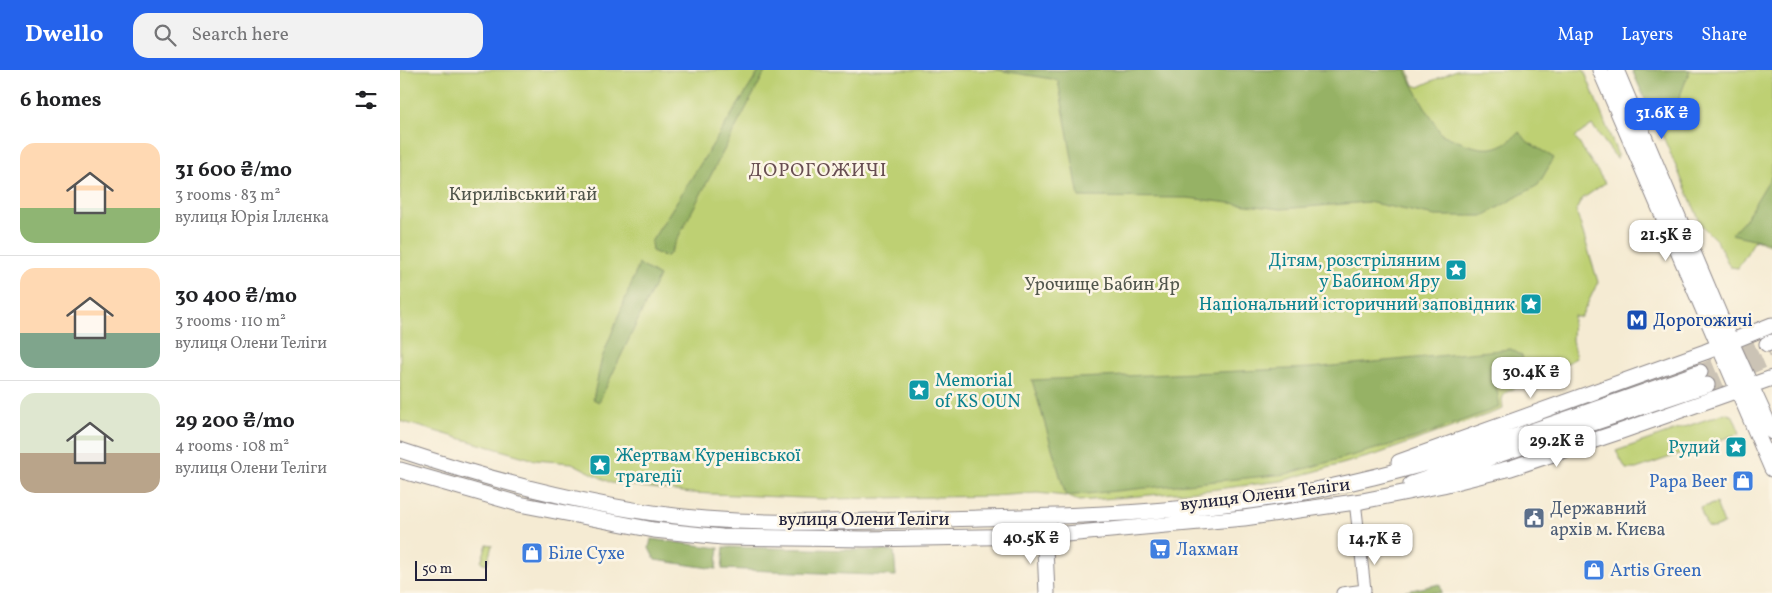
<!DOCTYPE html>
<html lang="en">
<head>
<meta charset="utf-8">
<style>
  :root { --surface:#fff; --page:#f2f2f2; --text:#202124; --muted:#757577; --line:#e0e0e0; --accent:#2563eb }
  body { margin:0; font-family:Vollkorn,serif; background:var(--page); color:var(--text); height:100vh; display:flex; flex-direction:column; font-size:19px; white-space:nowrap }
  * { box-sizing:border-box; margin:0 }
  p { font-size:16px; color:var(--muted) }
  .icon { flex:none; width:28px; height:28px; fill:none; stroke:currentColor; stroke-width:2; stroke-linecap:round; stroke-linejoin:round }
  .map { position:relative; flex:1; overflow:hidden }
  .side { display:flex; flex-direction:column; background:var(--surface); width:400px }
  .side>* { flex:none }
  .scale { position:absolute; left:15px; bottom:12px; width:72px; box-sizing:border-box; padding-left:5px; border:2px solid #22223b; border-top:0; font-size:14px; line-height:18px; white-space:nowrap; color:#22223b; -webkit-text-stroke:4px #fcf5e5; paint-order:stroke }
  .price { position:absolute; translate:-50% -42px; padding:0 11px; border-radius:10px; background:#fff; color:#222; font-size:16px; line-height:32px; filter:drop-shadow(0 1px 2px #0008) }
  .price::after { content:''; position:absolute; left:50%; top:30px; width:15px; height:11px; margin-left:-8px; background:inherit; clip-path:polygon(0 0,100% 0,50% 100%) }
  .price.active { background:var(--accent); color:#fff }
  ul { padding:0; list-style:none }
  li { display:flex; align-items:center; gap:15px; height:125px; padding:0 20px }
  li+li { border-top:1px solid var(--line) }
  li span { display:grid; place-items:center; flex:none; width:140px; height:100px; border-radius:15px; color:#555 }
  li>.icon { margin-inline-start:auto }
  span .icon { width:60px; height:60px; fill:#fffc; stroke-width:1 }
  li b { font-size:21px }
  h2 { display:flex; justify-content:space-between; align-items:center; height:60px; padding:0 20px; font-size:21px }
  header { display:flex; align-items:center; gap:30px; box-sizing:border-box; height:70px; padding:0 25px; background:var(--accent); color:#fff }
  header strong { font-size:24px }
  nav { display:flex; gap:28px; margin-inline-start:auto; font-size:18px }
  .search { width:350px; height:45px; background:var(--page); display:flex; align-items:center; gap:12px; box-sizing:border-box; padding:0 18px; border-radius:15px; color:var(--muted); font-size:19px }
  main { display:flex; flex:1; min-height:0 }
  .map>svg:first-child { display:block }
  .green { fill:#bed073; stroke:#707957 }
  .forest { fill:#96b265; stroke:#5c6a50 }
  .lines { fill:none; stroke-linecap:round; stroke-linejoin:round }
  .major-tunnel { stroke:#cbc3b5; stroke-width:15; stroke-dasharray:15 8; stroke-linecap:butt }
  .minor-casing { stroke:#8c8687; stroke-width:13 }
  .major-casing { stroke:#8c8687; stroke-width:17 }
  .minor { stroke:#fff; stroke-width:11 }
  .major { stroke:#fff; stroke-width:15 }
  .labels { text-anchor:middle; stroke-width:5; stroke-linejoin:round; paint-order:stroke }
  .park-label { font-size:18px; fill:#51564c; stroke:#fcf5e5 }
  .culture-label { font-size:18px; fill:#0d838f; stroke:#fcf5e5; text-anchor:end }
  .transit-label { font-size:18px; fill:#164399; stroke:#fcf5e5; text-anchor:start }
  .shop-label { font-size:18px; fill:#366cbe; stroke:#fcf5e5; text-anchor:start }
  .street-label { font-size:18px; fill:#22223b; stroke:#fcf5e5 }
  .service-label { font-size:18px; fill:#4e5e75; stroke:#fcf5e5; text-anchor:start }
  .neighbourhood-label { font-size:19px; letter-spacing:1px; fill:#684e52; stroke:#fcf5e5 }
</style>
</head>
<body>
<header>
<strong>Dwello</strong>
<div class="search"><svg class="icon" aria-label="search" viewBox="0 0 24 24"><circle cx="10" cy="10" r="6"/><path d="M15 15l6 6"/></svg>Search here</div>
<nav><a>Map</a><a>Layers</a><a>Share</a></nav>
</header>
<main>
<section class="side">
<h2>6 homes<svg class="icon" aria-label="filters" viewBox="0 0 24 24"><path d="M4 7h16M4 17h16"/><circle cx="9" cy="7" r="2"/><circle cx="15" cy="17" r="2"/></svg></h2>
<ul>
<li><span style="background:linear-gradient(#ffd9b3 65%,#8fb573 0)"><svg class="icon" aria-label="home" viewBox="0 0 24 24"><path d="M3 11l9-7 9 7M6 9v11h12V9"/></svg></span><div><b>31 600 ₴/mo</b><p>3 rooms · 83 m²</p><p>вулиця Юрія Іллєнка</p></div></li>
<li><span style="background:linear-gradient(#ffd9b3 65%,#7fa58c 0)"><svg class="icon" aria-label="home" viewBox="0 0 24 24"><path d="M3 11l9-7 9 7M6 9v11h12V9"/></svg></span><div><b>30 400 ₴/mo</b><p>3 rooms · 110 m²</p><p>вулиця Олени Теліги</p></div></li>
<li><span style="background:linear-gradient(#dfe7d0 60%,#b9a48a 0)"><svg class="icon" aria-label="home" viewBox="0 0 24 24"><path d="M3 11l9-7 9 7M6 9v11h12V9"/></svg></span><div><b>29 200 ₴/mo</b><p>4 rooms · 108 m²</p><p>вулиця Олени Теліги</p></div></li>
</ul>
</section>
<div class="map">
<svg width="1372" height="523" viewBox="0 0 1372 523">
  <rect width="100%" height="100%" fill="#fcf5e5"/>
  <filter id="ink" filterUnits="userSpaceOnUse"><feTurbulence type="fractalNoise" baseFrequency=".02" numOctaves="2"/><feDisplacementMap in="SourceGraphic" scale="10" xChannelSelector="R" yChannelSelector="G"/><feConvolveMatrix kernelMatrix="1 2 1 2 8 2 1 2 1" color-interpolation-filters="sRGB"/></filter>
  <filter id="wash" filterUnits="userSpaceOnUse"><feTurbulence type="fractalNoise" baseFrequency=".0096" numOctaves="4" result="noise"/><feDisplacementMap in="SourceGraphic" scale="20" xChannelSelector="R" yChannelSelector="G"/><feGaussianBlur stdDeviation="1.12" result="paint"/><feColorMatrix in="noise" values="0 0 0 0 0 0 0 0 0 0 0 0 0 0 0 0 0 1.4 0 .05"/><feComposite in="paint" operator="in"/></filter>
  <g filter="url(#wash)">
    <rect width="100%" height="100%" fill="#f5ebd3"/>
    <!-- green -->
    <path class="green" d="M0,0H1008L1014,15L1019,17L1056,0H1184L1217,83V89L1192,55L1175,67L1205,113L1182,129L1176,140L1198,212L1181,247L1173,246L1172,270L1176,288L1137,311H1128L1105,323L1102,329L1103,339L978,384L881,411L809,420L679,431L666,426L637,423L595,426L425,429L291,423L211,413L172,393L135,390L0,351Z
      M1234,0H1372V176L1355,170L1338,198L1330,197L1317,171L1302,156Z
      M1325,343L1333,346L1340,363L1236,399H1226L1216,381Z
      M1316,433L1324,454L1314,458L1307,457L1300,438Z
      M87,474L92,475L87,494L81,492Z"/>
    <!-- forest -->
    <path class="forest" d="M360,0L365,2L270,183L266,187L252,181L251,172Z
      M597,0H1006C1015,22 1029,43 1041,64C1071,76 1093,90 1119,62L1128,72L1154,88L1138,115L1083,146H1035L968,132L881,139L788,128L679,127L658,10Z
      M1232,0H1290L1276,36L1253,48Z
      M1372,105V173L1331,164L1346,148Z
      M239,194L259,206L199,332L193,329L202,288Z
      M1111,279L1122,286L1125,299L1100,308L1096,315L1100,337L1015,368L886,404L666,426L632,310L911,298Z
      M251,469L319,478L316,499L255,490L249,478Z
      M324,477L494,481L496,506L322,499Z
      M1040,514L1042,523H997Z"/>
  </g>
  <g filter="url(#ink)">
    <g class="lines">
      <!-- major-tunnel -->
      <path class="major-tunnel" d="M1300,302L1367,274
        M1307,315L1372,287"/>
      <!-- minor casing -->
      <g class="minor-casing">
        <path id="minor" d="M942,523L965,520L955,431"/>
      </g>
      <!-- major casing -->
      <g class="major-casing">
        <path id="major" d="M1200,0L1372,399
          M1216,0L1331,272L1372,362
          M1367,274L1372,272
          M0,380C99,413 201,440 305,449C396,456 488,450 579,448C688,446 798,442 905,422C1040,396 1170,349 1300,302
          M999,392L1305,282L1372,255
          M0,400L119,434L254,460L322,467L465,469L644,466L844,448L962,431L1043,415L1111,398L1219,362L1372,308
          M1011,414L1307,315
          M644,456L647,523"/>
      </g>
      <!-- minor -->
      <use href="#minor" class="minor"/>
      <!-- major -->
      <use href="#major" class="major"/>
    </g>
  </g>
  <!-- icons -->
  <defs>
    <g id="sight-square" transform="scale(1.125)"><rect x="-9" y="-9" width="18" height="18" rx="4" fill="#0f9aa8" stroke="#fcf5e5"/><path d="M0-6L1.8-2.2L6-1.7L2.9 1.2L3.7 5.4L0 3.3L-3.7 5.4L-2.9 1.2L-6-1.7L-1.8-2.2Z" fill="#fff"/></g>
    <g id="metro-square" transform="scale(1.125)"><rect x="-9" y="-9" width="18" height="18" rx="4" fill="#1a4fb4" stroke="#fcf5e5"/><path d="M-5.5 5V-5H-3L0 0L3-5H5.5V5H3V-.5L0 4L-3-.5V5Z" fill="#fff"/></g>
    <g id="shop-square" transform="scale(1.125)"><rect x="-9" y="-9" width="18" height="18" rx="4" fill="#3f7fe0" stroke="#fcf5e5"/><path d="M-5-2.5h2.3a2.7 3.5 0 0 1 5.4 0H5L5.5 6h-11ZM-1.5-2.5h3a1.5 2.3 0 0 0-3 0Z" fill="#fff"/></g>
    <g id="civic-square" transform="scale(1.125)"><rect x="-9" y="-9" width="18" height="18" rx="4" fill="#5c6f8a" stroke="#fcf5e5"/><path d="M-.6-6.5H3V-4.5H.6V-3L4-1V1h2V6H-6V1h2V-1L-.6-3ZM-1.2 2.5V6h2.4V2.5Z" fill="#fff"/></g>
    <g id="supermarket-square" transform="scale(1.125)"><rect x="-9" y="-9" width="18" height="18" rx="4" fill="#3f7fe0" stroke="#fcf5e5"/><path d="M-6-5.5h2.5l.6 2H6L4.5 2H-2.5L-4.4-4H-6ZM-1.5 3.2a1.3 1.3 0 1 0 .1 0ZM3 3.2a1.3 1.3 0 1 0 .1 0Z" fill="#fff"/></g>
  </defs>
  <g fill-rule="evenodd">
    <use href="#sight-square" x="1056" y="200"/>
    <use href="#sight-square" x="1131" y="234"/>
    <use href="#metro-square" x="1237" y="250"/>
    <use href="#sight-square" x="519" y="320"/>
    <use href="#sight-square" x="1336" y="377"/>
    <use href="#sight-square" x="200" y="395"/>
    <use href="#shop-square" x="1343" y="411"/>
    <use href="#civic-square" x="1134" y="448"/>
    <use href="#supermarket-square" x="760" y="479"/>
    <use href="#shop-square" x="132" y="483"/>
    <use href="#shop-square" x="1194" y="500"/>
  </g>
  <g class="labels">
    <!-- park labels -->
    <g class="park-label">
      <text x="123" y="130">Кирилівський гай</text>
      <text x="702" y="220">Урочище Бабин Яр</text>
    </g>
    <!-- culture labels -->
    <g class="culture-label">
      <text x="1040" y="196">Дітям, розстріляним<tspan x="1040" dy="21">у Бабином Яру</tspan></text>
      <text x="1115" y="240">Національний історичний заповідник</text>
      <text x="535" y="316" text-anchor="start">Memorial<tspan x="535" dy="21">of KS OUN</tspan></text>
      <text x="1320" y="383">Рудий</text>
      <text x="216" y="391" text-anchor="start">Жертвам Куренівської<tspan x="216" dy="21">трагедії</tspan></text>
    </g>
    <!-- transit labels -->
    <g class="transit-label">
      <text x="1253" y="256">Дорогожичі</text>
    </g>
    <!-- shop labels -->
    <g class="shop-label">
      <text x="1327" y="417" text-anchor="end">Papa Beer</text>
      <text x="776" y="485">Лахман</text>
      <text x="148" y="489">Біле Сухе</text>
      <text x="1210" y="506">Artis Green</text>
    </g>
    <!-- street labels -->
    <g class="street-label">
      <text transform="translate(865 424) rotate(-7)" y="6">вулиця Олени Теліги</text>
      <text x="464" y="455">вулиця Олени Теліги</text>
    </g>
    <!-- service labels -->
    <g class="service-label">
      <text x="1150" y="444">Державний<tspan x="1150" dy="21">архів м. Києва</tspan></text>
    </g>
    <!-- neighbourhood labels -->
    <g class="neighbourhood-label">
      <text x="418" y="106">ДОРОГОЖИЧІ</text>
    </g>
  </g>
</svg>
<div class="scale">50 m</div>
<b class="price active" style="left:1262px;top:70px">31.6K ₴</b>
<b class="price" style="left:1266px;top:192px">21.5K ₴</b>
<b class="price" style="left:1131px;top:329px">30.4K ₴</b>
<b class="price" style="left:1157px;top:398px">29.2K ₴</b>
<b class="price" style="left:631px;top:495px">40.5K ₴</b>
<b class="price" style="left:975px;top:496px">14.7K ₴</b>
</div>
</main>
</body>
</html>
